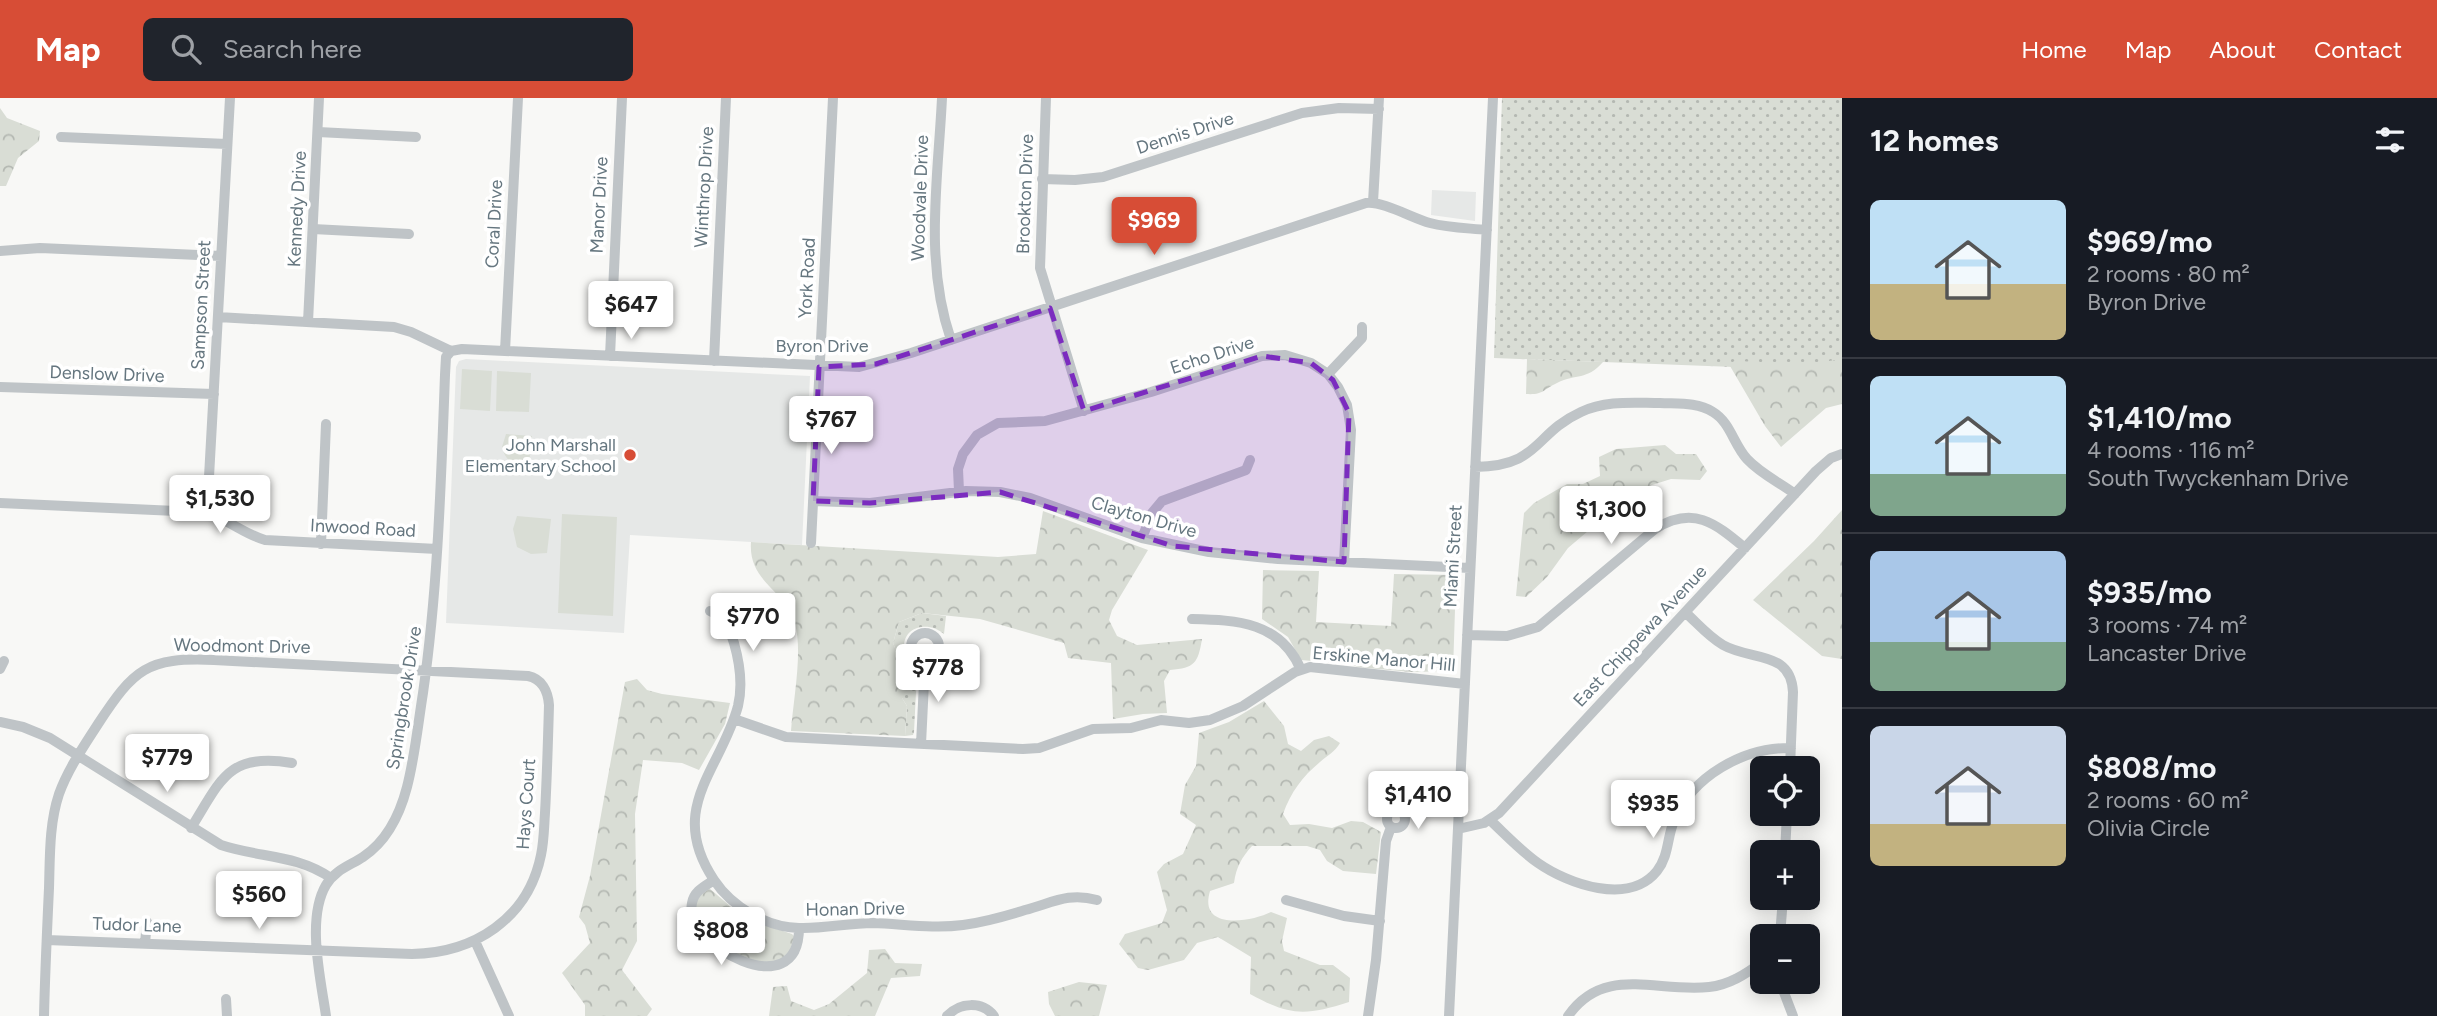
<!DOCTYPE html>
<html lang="en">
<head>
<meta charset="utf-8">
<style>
  :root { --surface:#171b24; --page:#20242c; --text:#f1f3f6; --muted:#9ea1a6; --line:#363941; --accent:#d74d36 }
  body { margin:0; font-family:Figtree,sans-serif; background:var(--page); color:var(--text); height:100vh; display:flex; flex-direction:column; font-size:26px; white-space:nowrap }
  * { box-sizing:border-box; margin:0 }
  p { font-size:23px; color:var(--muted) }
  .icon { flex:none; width:38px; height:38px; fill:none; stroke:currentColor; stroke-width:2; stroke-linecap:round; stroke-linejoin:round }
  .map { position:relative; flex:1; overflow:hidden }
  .sheet { display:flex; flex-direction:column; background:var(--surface); width:595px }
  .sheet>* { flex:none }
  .fabs { position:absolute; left:1750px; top:658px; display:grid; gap:14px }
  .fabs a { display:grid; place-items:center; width:70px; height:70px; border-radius:10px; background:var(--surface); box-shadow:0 4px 18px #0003; font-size:35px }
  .price { position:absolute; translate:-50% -60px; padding:0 16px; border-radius:7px; background:#fff; color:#222; font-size:23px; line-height:46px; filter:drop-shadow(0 2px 4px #0008) }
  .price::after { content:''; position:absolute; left:50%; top:42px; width:21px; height:16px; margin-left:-10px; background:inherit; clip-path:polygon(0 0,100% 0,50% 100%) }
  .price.on { background:var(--accent); color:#fff }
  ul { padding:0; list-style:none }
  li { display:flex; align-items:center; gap:21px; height:175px; padding:0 28px }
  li+li { border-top:2px solid var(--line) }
  li span { display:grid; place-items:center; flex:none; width:196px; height:140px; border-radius:10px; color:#555 }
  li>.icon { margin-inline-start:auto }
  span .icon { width:84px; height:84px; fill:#fffc; stroke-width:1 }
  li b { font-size:30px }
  h2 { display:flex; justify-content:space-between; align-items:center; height:84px; padding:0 28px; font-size:30px }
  header { display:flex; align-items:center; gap:42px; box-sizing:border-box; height:98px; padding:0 35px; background:var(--accent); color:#fff }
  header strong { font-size:33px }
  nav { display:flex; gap:38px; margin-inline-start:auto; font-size:24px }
  .search { width:490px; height:63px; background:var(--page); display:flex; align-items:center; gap:18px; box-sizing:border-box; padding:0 24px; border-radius:10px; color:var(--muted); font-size:26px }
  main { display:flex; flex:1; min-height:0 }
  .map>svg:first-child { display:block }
  .built { fill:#e6e8e7 }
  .grass { fill:url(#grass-dots) }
  .forest { fill:url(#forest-crowns) }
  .garden { fill:#d9ddd5 }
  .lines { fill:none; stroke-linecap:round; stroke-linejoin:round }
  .minor { stroke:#bfc4c7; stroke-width:10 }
  .marked { fill:#7b2cbf; fill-opacity:0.2; stroke:#7b2cbf; stroke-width:5; stroke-dasharray:14 9; stroke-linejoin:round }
  .poi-dot { fill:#d74d36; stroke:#fff; stroke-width:2.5 }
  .labels { text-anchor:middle; stroke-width:7; stroke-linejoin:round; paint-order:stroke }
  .street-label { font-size:18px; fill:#65767f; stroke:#fff }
  .poi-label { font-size:18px; fill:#65767f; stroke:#fff; text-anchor:end }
</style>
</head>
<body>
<header>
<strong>Map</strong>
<div class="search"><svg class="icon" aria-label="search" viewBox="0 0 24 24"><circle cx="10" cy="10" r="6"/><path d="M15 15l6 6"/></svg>Search here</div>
<nav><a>Home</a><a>Map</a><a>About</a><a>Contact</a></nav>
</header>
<main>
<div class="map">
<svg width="1842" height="918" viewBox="0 0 1842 918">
  <defs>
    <pattern id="grass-dots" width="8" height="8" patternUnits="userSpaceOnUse" patternTransform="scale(1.75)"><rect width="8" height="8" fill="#d9ddd5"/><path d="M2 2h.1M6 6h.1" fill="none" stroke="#b4b8b2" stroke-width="1.8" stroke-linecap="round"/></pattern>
    <pattern id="forest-crowns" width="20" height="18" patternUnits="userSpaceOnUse" patternTransform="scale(1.75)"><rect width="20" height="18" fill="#d9ddd5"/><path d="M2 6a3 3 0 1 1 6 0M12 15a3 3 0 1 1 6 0" fill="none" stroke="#b4b8b2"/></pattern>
  </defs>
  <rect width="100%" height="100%" fill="#f8f8f6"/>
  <!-- built -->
  <path class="built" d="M1432,92L1476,94L1475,123L1431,117Z
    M466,261L810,278L802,447L630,437L624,535L446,525L456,269L459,263Z"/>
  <!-- grass -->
  <path class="grass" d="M1502,0H1842V273L1494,260Z
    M922,515L946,518L944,536C930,523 903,527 904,550C904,561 913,566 917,574L914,634L913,637L905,638L907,608L902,600L899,560L893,545L899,524Z"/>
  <!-- forest -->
  <path class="forest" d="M0,10L7,20L40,33L39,43L18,60L6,88H0Z
    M1527,261L1603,264C1586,283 1577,275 1557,285C1542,292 1544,297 1526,296Z
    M1835,262H1842V306L1826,310L1781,349L1765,328L1730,268L1734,263L1810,266Z
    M1665,347L1676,356H1696L1707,373L1700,382L1671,381L1652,387L1614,411L1568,450L1547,479L1526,499L1516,498L1524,415L1534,405L1567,386H1583L1600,378L1599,359L1616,351Z
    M1842,412V561L1822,558L1753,502L1814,443Z
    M1043,413L1148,452L1112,512L1109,522L1117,538L1137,547L1202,541C1198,565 1195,570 1170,572L1164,583L1167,615L1143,616L1113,621L1111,565L1068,560L1064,545L980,521L922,515L899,524L893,545L899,560V575L907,578V587L902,590V600L907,608L905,638L791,633C793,603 803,554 795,526C785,491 748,484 751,444L998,459L1036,456Z
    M1263,472L1319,473L1316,524L1391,528L1394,476L1453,477L1456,481L1453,573L1411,574L1358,569L1344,564L1335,565L1301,562L1288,539L1262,521Z
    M637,581L647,592L662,596L730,605L725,626L699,672L682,665L643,662L635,716L637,843L622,872L652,911L647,918H585V907L562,875L590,845L585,827L579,819L590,778L625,584Z
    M1264,603L1284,628L1288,646L1301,653L1314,642L1329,638L1340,645C1335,654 1328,657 1320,664C1302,679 1291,694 1283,716L1290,727L1309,726L1332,730L1351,723L1363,724L1381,734L1376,776L1343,773L1327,763L1320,752L1307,748H1252C1242,759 1236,769 1234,785L1210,793C1198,833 1251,824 1271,814L1287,820L1282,843L1284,853L1320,867H1333L1350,880L1349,904C1305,918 1290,918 1250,896L1251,859L1218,839L1197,845L1184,862L1148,872L1138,870L1119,846L1125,836L1162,825L1167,812L1157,774L1164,766L1183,756L1196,727L1180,716L1185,687L1196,668L1199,635L1229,624Z
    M709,790L737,814L753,823L792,836L795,839L787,859C782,861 776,864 771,864C747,867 691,834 695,806C697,799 704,795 709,790Z
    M885,851L895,865L922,866L920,878L891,880L875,918H769L773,889L787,888L791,903L814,912L829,906L867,875L869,852Z
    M1079,884L1107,887L1099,918H1055L1049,906L1048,894Z"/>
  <!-- garden -->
  <path class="garden" d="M462,271L492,273L490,313L460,311Z
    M497,273L531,275L529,314L496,313Z
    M506,336L532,338L529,366C515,369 505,363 502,349Z
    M562,416L617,419L613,518L558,515Z
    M517,418L551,421L547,455L531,456L517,449L513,431Z"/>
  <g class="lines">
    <!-- minor -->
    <path class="minor" d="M942,0C938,82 924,163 951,242
      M1046,0L1040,170L1084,313
      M318,34L416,39
      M61,39L227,46
      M1042,81L1075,82L1103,79L1302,15L1339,10L1379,11
      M1373,104L1379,0
      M313,131L409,136
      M0,153L40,150L221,158
      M218,219L394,229L411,234L451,253L462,251L859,269L911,255L1366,105C1383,103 1412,120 1430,125C1449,130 1468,130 1487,132
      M308,224L319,0
      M505,253L518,0
      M610,258L622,0
      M714,263L726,0
      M1328,276L1362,240V229
      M0,289L214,296
      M1475,369C1541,368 1533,336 1581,314C1606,302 1633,305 1660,305C1678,306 1697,304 1713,314C1730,324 1734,347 1747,361C1761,376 1779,384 1795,396
      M959,393L958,371L963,356L977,337L998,325L1045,323L1151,294L1262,258L1285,257L1311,265L1328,276L1338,289L1347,307L1351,332L1344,464
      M813,403L870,405L966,393L1000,394L1030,400L1142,440L1209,454L1278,461L1470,470
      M0,405L198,414C224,417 241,435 265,442L437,451
      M207,415L230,0
      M1142,440L1152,415L1162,403L1246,372L1250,362
      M811,445L833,0
      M321,446L326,326
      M710,513C725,520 729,529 734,545C740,566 743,587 738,608C721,672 666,710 714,782C732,809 766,829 799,830C823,831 848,825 873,825C903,826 934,831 963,827C984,824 1006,818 1025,812C1052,805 1068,794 1097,802
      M1686,515C1698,526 1709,539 1723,547C1751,563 1791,552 1793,594L1790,670
      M1192,521C1237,522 1281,524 1301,572
      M911 549a14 14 0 1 1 28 0a14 14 0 1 1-28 0Z
      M1467,537L1507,538L1538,529L1655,431C1693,407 1715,425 1745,450
      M0,571L4,563
      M734,621L786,639L1023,651L1039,650L1093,631L1131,630L1161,622L1189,625L1210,622L1243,608L1295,574L1310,569L1465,586
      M0,624L23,629L50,640L221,747C260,760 296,756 331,780
      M921,646L925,564
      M1387 721a9 9 0 1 1 18 0a9 9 0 1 1-18 0Z
      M1490,722C1506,737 1521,753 1538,765C1568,786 1629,808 1657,773C1669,758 1667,739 1674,723C1692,678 1744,649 1791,650
      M191,730C221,682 228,654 292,665
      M1458,731L1484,725L1499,715L1816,373L1831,360L1842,356
      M1785,754L1787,716
      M714,782C705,788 694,793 692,805C683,846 799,910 799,830
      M1286,802L1344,818L1380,823
      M1780,838L1783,800
      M475,843L509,918
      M145,845L147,824
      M1780,884L1793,918
      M226,901L227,918
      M44,918C45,875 47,833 49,790C50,759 49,726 59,696C68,671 84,648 98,626C134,571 147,559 214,562L528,578C542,581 548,593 549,607C548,643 547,679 545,715C544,729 544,743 541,757C528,821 474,855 412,856L47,842
      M326,918C321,882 306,821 326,787C335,772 349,768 363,759C387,743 400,716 407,689C415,658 418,626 423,595C438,490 441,383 445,277L446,259L451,253
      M947,918C960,904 982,903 994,918
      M1368,918L1376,862L1386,743L1391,729
      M1449,918L1493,0
      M1568,918C1604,866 1657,895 1709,889C1729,887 1746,876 1762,864"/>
  </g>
  <!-- marked area -->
  <path class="marked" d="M1050,210L1084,313L1262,258L1311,265L1333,282L1349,315L1344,464L1173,448L1000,394L870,405L813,403L819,269L876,266Z"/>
  <!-- markers -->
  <circle class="poi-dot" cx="630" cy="357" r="7"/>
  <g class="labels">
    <!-- street labels -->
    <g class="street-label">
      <text transform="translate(1185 35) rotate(-18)" y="6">Dennis Drive</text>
      <text transform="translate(704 89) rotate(-87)" y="6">Winthrop Drive</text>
      <text transform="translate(1025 96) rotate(-88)" y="6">Brookton Drive</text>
      <text transform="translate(920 100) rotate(-88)" y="6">Woodvale Drive</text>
      <text transform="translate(599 107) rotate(-87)" y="6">Manor Drive</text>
      <text transform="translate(297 111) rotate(-87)" y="6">Kennedy Drive</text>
      <text transform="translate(494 126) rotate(-87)" y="6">Coral Drive</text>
      <text transform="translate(807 180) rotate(-87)" y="6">York Road</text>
      <text transform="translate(201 207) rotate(-87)" y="6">Sampson Street</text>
      <text x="822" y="254">Byron Drive</text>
      <text transform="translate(1212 257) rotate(-18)" y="6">Echo Drive</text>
      <text transform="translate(107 276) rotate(2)" y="6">Denslow Drive</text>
      <text transform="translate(1144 419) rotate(16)" y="6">Clayton Drive</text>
      <text transform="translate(363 430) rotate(3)" y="6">Inwood Road</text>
      <text transform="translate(1453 458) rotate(-87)" y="6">Miami Street</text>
      <text transform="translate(1640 538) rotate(-47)" y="6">East Chippewa Avenue</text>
      <text transform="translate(242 548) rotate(1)" y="6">Woodmont Drive</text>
      <text transform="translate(1384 561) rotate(5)" y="6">Erskine Manor Hill</text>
      <text transform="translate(404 600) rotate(-81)" y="6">Springbrook Drive</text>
      <text transform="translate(526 706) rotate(-86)" y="6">Hays Court</text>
      <text transform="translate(855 811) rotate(-1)" y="6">Honan Drive</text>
      <text transform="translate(137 827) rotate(2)" y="6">Tudor Lane</text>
    </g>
    <!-- poi labels -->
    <g class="poi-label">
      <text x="616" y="353">John Marshall<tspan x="616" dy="21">Elementary School</tspan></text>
    </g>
  </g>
</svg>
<div class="fabs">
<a><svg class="icon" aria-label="locate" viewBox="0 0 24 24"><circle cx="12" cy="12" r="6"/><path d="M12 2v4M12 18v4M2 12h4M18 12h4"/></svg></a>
<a>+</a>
<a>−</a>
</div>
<b class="price on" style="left:1154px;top:159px">$969</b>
<b class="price" style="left:631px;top:243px">$647</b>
<b class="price" style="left:831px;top:358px">$767</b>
<b class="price" style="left:220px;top:437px">$1,530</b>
<b class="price" style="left:1611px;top:448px">$1,300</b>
<b class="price" style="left:753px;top:555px">$770</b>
<b class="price" style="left:938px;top:606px">$778</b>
<b class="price" style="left:167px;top:696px">$779</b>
<b class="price" style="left:1418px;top:733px">$1,410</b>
<b class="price" style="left:1653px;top:742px">$935</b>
<b class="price" style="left:259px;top:833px">$560</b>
<b class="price" style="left:721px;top:869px">$808</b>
</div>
<section class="sheet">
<h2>12 homes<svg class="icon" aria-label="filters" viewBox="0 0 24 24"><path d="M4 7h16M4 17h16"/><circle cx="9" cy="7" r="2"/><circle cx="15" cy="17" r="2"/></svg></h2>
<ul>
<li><span style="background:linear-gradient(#bfe0f5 60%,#c2b280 0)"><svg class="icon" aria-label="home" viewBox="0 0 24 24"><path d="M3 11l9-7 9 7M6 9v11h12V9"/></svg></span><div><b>$969/mo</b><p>2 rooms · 80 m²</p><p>Byron Drive</p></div></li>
<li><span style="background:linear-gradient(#bfe0f5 70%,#7fa58c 0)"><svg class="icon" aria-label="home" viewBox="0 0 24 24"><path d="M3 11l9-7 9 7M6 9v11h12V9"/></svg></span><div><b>$1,410/mo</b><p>4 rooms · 116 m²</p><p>South Twyckenham Drive</p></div></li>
<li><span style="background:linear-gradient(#a9c7e8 65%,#7fa58c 0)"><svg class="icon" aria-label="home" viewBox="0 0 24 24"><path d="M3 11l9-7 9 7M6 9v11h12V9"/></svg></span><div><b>$935/mo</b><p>3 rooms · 74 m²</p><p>Lancaster Drive</p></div></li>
<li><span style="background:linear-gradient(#c9d6e8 70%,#c2b280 0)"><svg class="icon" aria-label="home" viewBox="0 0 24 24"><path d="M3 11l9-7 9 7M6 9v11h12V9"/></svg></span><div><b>$808/mo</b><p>2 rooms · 60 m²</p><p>Olivia Circle</p></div></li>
</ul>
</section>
</main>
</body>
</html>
